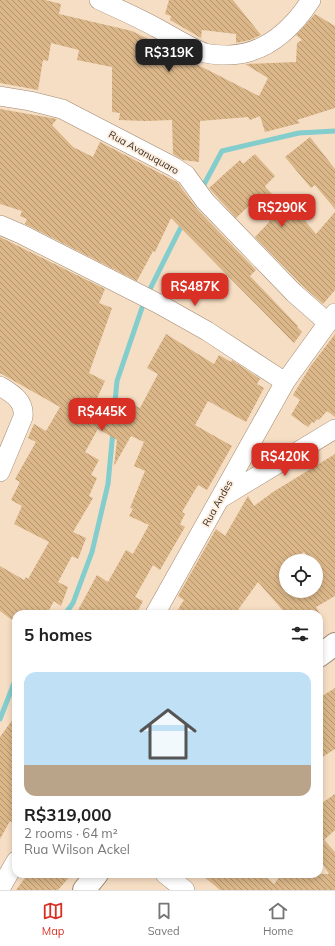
<!DOCTYPE html>
<html lang="en">
<head>
<meta charset="utf-8">
<style>
  :root { --surface:#fff; --page:#f2f2f2; --text:#222; --muted:#767676; --line:#e0e0e0; --accent:#d93025 }
  body { margin:0; font-family:Mulish,sans-serif; background:var(--page); color:var(--text); height:100vh; display:flex; flex-direction:column; font-size:15px; white-space:nowrap }
  * { box-sizing:border-box; margin:0 }
  p { font-size:13px; color:var(--muted) }
  .icon { flex:none; width:22px; height:22px; fill:none; stroke:currentColor; stroke-width:2; stroke-linecap:round; stroke-linejoin:round }
  .map { position:relative; flex:1; overflow:hidden }
  .side { position:absolute; left:12px; top:610px; width:311px; height:268px; display:flex; flex-direction:column; background:var(--surface); border-radius:12px; box-shadow:0 2px 6px #0003 }
  .side>* { flex:none }
  .buttons { position:absolute; left:279px; top:554px; display:grid; gap:8px }
  .buttons a { display:grid; place-items:center; width:44px; height:44px; border-radius:50%; background:var(--surface); box-shadow:0 2px 6px #0003; font-size:20px }
  .price { position:absolute; translate:-50% -34px; padding:0 9px; border-radius:8px; background:var(--accent); color:#fff; font-size:13px; line-height:26px; filter:drop-shadow(0 1px 2px #0008) }
  .price::after { content:''; position:absolute; left:50%; top:24px; width:12px; height:9px; margin-left:-6px; background:inherit; clip-path:polygon(0 0,100% 0,50% 100%) }
  .price.active { background:#222; color:#fff }
  ul { padding:0; list-style:none }
  li { display:grid; align-content:center; gap:8px; height:212px; padding:0 12px }
  li+li { border-top:1px solid var(--line) }
  li span { display:grid; place-items:center; height:124px; border-radius:12px; color:#555 }
  li>.icon { margin-inline-start:auto }
  span .icon { width:72px; height:72px; fill:#fffc; stroke-width:1 }
  li b { font-size:17px }
  h2 { display:flex; justify-content:space-between; align-items:center; height:48px; padding:0 12px; font-size:17px }
  .tabs { display:flex; justify-content:space-around; align-items:center; height:56px; border-top:1px solid var(--line); background:var(--surface); font-size:11px; color:var(--muted) }
  .tabs a { display:grid; justify-items:center; gap:2px }
  .tabs .active { color:var(--accent) }
  .map>svg:first-child { display:block }
  .lines { fill:none; stroke-linecap:round; stroke-linejoin:round }
  .stream { stroke:#83cdcd; stroke-width:5 }
  .building { fill:url(#building-back-hatch); fill-rule:evenodd }
  .minor-casing { stroke:#9f8870; stroke-width:20 }
  .major-casing { stroke:#9f8870; stroke-width:24 }
  .minor { stroke:#fff; stroke-width:19 }
  .major { stroke:#fff; stroke-width:22 }
  .labels { text-anchor:middle; stroke-width:3.5; stroke-linejoin:round; paint-order:stroke }
  .street-label { font-size:10px; fill:#372d23; stroke:#fceddd }
</style>
</head>
<body>
<div class="map">
<svg width="335" height="890" viewBox="0 0 335 890">
  <defs>
    <pattern id="building-back-hatch" width="6" height="6" patternUnits="userSpaceOnUse"><rect width="6" height="6" fill="#dab688"/><path d="M-1 5l2 2M0 0l6 6M5-1l2 2" fill="none" stroke="#b2946f"/></pattern>
  </defs>
  <rect width="100%" height="100%" fill="#f6dec4"/>
  <g class="lines">
    <!-- stream -->
    <path class="stream" d="M201,190L222,151L299,133L335,131
      M113,423L117,381L145,299L183,223
      M65,614L73,603L92,552L108,484L113,431
      M0,719L16,678"/>
  </g>
  <!-- building -->
  <path class="building" d="M0,0H45L61,4L59,14L132,31L188,59V65H198L259,96L268,78L245,64L296,62L297,43L302,40L296,35L315,14L335,26V108L297,120L300,123L265,132L260,116L250,120L248,117L200,121L199,162L183,160L173,154L172,120L146,121L119,120L120,113L112,112V67L77,60L79,50L51,43L48,61L43,60L38,90L0,83Z
    M169,0H233L261,35L250,40L236,43V34L202,30L201,38L170,20L171,16L165,14Z
    M0,109L57,119L52,125L73,147L93,157L100,142L177,182L197,209L256,270L250,276L298,326L297,327L302,332L294,343L171,218L155,252L153,251L137,281L25,224L27,219L20,216L22,211L0,204Z
    M310,137L335,169V209L315,185L311,188L285,157Z
    M255,154L275,176L265,186L266,188L290,213L295,209L316,234L335,212V290L323,304L303,286L255,237L270,221L252,203L236,218L209,188L240,160L243,164Z
    M0,237L105,289L99,303L112,308L89,373L105,381L94,405L122,421L129,403L140,408L158,374L147,368L166,334L214,364L219,355L231,362L232,360L260,379L257,384L264,388L246,422L208,401L195,425L232,446L207,490L198,485L182,512L185,514L180,524L185,527L160,570L153,565L135,597L143,601L136,614H76L97,575L108,582L126,550L133,554L149,525L129,516L133,509L130,508L145,471L134,466L144,442L131,436L114,466L117,440L98,429L85,452L99,460L91,475L97,478L89,496L93,498L73,532L86,538L78,559L72,556L58,582L68,587L61,606L54,601L47,614H16V623L0,611V566L24,580L26,577L28,579L49,542L14,524L22,506L11,500L20,482L15,479L36,442L28,438L34,424L46,431L60,407L0,373Z
    M335,334V417L327,411L319,420L317,419L314,423L312,422L308,427L291,415L300,400L293,395L310,367Z
    M335,454V596L316,607L320,614H286L258,582L235,614H175L184,600L178,596L216,529L225,536L248,496L254,506L273,492ZM304,552L310,561H316V591H286V561H289Z
    M335,688V749L319,759V698Z
    M16,715V825L10,821L0,839V737Z
    M335,794V830L324,840L335,852V890H220L201,874H263L274,884L282,874H329L319,858V805Z
    M28,874H72L58,890H16Z"/>
  <g class="lines">
    <!-- minor casing -->
    <g class="minor-casing">
      <path id="minor" d="M99,0C119,9 139,18 159,29C172,36 191,48 205,53C212,55 221,55 229,55C265,54 292,29 311,0
        M0,96L30,101L62,109L174,167L186,175L205,201L294,293L327,322
        M0,225L21,234L159,304L207,331L285,382
        M0,386C13,394 25,401 23,417L0,472
        M221,498L335,429
        M155,614L285,382L335,313
        M165,874L185,890
        M0,889L16,861"/>
    </g>
    <!-- major casing -->
    <g class="major-casing">
      <path id="major" d="M319,656L335,644
        M84,890L97,874"/>
    </g>
    <!-- minor -->
    <use href="#minor" class="minor"/>
    <!-- major -->
    <use href="#major" class="major"/>
  </g>
  <g class="labels">
    <!-- street labels -->
    <g class="street-label">
      <text transform="translate(144 152) rotate(29)" y="4">Rua Avanuquaro</text>
      <text transform="translate(217 503) rotate(-61)" y="4">Rua Andes</text>
    </g>
  </g>
</svg>
<div class="buttons">
<a><svg class="icon" aria-label="locate" viewBox="0 0 24 24"><circle cx="12" cy="12" r="6"/><path d="M12 2v4M12 18v4M2 12h4M18 12h4"/></svg></a>
</div>
<b class="price active" style="left:169px;top:73px">R$319K</b>
<b class="price" style="left:282px;top:228px">R$290K</b>
<b class="price" style="left:195px;top:307px">R$487K</b>
<b class="price" style="left:102px;top:432px">R$445K</b>
<b class="price" style="left:285px;top:477px">R$420K</b>
<section class="side">
<h2>5 homes<svg class="icon" aria-label="filters" viewBox="0 0 24 24"><path d="M4 7h16M4 17h16"/><circle cx="9" cy="7" r="2"/><circle cx="15" cy="17" r="2"/></svg></h2>
<ul>
<li><span style="background:linear-gradient(#bfe0f5 75%,#b9a48a 0)"><svg class="icon" aria-label="home" viewBox="0 0 24 24"><path d="M3 11l9-7 9 7M6 9v11h12V9"/></svg></span><div><b>R$319,000</b><p>2 rooms · 64 m²</p><p>Rua Wilson Ackel</p></div></li>
</ul>
</section>
</div>
<nav class="tabs">
<a class="active"><svg class="icon" aria-label="map" viewBox="0 0 24 24"><path d="M3 6l6-2 6 2 6-2v14l-6 2-6-2-6 2zM9 4v14M15 6v14"/></svg>Map</a>
<a><svg class="icon" aria-label="saved" viewBox="0 0 24 24"><path d="M7 4h10v16l-5-4-5 4z"/></svg>Saved</a>
<a><svg class="icon" aria-label="home" viewBox="0 0 24 24"><path d="M3 11l9-7 9 7M6 9v11h12V9"/></svg>Home</a>
</nav>
</body>
</html>
